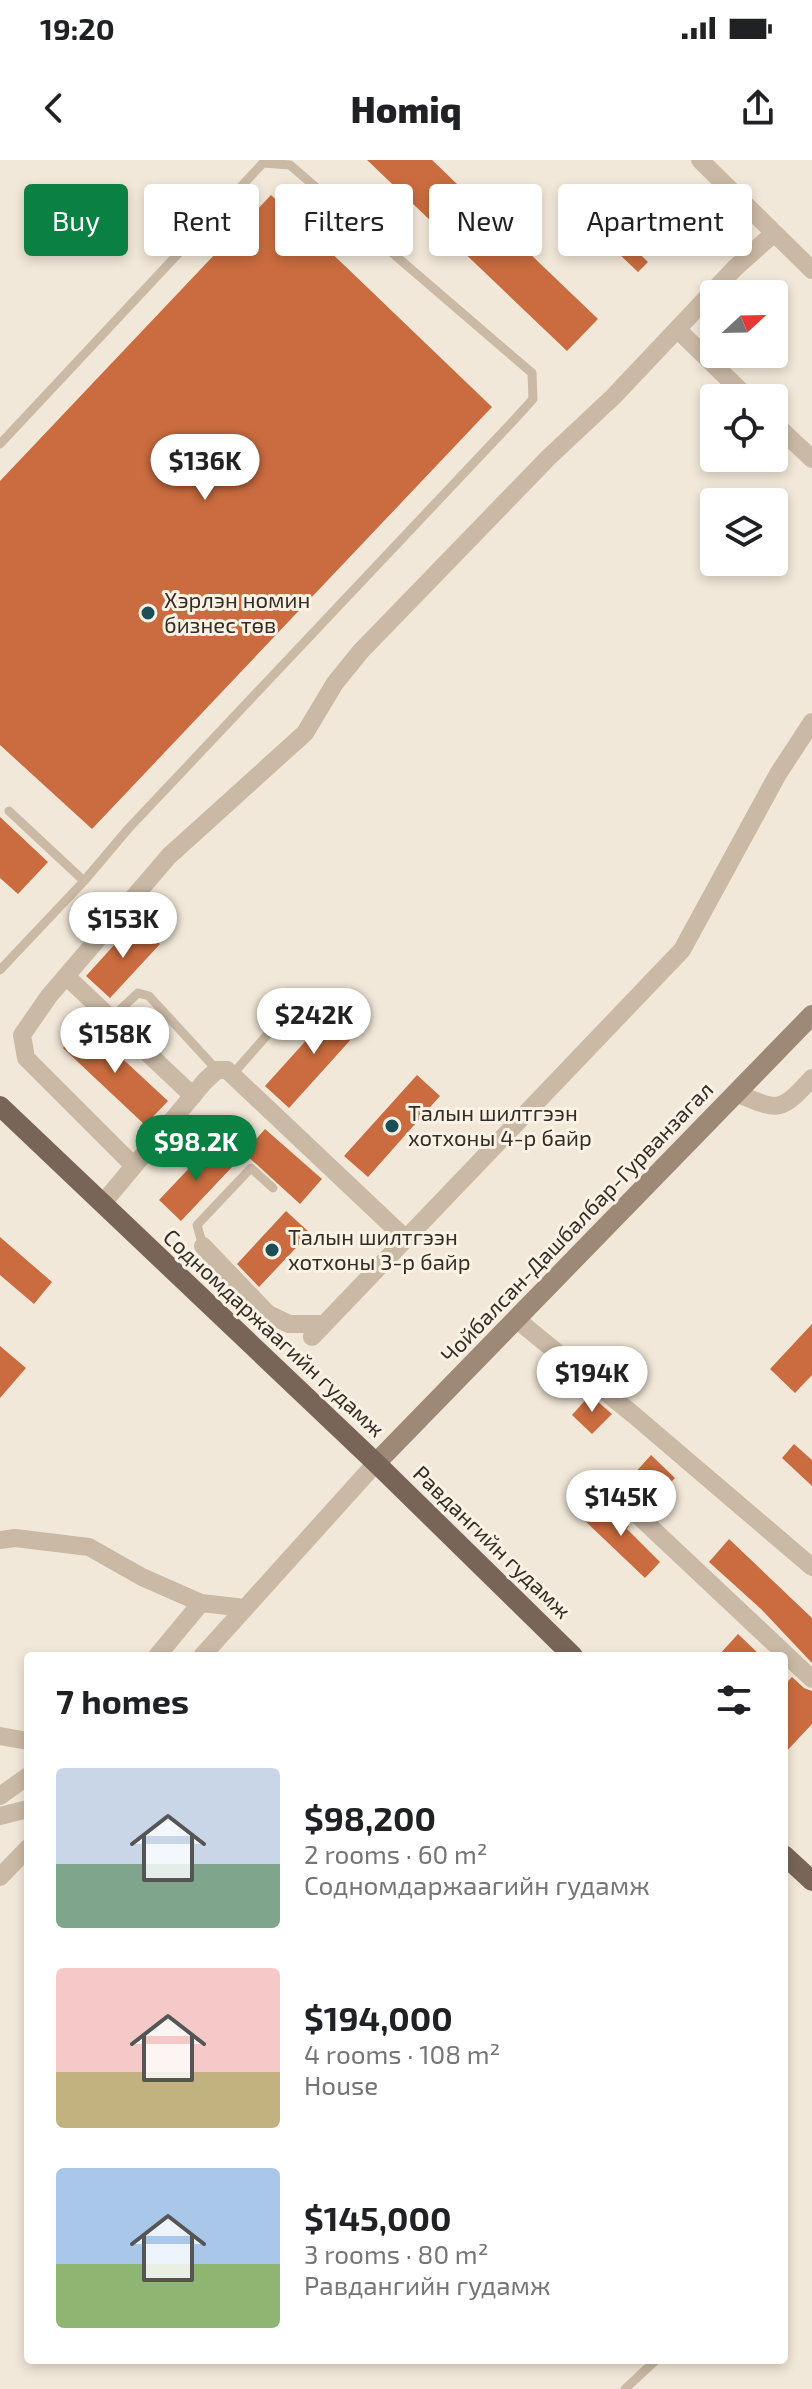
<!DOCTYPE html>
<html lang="en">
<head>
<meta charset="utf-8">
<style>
  :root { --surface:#fff; --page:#f6f6f6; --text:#202124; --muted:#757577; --accent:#0b8043 }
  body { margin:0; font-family:"Exo 2",sans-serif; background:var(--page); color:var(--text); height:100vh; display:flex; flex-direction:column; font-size:30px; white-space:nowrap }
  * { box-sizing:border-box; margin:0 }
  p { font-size:26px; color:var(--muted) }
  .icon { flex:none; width:44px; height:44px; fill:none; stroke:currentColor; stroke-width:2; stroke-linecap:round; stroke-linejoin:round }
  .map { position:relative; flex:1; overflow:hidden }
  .sheet { position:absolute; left:24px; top:1492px; width:764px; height:712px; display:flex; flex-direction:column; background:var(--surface); border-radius:8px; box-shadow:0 4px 12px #0003 }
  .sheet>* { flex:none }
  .hud { position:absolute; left:24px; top:24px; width:764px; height:72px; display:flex; gap:16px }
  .needle { width:52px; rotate:68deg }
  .buttons { position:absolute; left:700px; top:120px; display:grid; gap:16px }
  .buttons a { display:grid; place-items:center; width:88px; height:88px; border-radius:8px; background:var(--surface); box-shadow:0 4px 12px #0003; font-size:40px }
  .price { position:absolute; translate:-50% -68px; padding:0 18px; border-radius:28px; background:#fff; color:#222; font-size:26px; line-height:52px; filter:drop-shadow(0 2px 4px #0008) }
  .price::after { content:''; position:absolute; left:50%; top:48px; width:24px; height:18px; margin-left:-12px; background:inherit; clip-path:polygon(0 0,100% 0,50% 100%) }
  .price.selected { background:var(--accent); color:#fff }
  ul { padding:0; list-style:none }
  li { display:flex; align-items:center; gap:24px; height:200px; padding:0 32px }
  li span { display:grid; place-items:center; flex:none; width:224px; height:160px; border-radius:8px; color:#555 }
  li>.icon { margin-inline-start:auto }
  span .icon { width:96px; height:96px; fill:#fffc; stroke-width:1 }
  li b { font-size:34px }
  h2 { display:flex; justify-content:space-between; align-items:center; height:96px; padding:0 32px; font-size:34px }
  .tag { padding:0 28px; border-radius:8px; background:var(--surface); box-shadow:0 4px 12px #0003; font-size:28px; line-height:72px }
  .tag.selected { background:var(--accent); color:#fff }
  .status { display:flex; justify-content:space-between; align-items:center; height:56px; padding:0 40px; background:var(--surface); direction:ltr }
  .status svg { height:22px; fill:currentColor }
  header { display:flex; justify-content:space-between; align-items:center; height:104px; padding:0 32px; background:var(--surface); font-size:36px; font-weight:800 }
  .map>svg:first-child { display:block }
  .building { fill:#ca6c3f }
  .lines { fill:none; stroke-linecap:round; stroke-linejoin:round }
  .lane { stroke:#cab9a5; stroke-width:9 }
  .street { stroke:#cab9a5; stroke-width:18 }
  .secondary { stroke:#9e8876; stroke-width:20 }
  .primary { stroke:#786557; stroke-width:20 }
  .poi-dot { fill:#1b4f58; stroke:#faf2e5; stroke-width:3 }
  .labels { text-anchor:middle; stroke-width:6; stroke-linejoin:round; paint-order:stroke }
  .poi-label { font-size:22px; fill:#362c26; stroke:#faf2e5; text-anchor:start }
  .street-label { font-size:22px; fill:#362c26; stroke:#faf2e5 }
</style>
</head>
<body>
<div class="status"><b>19:20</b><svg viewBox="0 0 49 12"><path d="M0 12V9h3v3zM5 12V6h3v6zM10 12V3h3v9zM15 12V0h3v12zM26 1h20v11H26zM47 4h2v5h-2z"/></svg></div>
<header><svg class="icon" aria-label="back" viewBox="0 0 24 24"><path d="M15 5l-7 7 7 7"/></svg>Homiq<svg class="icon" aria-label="share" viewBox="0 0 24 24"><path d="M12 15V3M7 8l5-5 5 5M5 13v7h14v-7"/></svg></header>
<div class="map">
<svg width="812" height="2229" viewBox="0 0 812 2229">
  <rect width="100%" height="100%" fill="#f2e8d9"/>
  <!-- building -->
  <path class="building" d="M367,0H432L598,159L567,191Z
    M271,35L492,247L92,669L0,585V321Z
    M585,41L648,102L638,112L575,52Z
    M0,657L48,702L18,734L0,718Z
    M135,762L160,784L110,838L86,816Z
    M339,844L363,866L289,948L265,926Z
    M85,864L168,941L145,965L63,888Z
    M417,915L440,936L368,1017L344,996Z
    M265,969L322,1019L300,1044L244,993Z
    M211,985L233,1006L181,1061L159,1040Z
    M286,1051L310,1073L259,1127L237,1104Z
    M0,1077L52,1122L34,1144L0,1115Z
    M812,1164V1215L795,1233L770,1209Z
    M0,1186L26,1208L0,1238Z
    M590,1235L612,1254L592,1274L572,1255Z
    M794,1284L812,1300V1326L782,1298Z
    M651,1295L675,1318L656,1337L633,1315Z
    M600,1339L629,1366L627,1369L660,1402L645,1418L582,1358Z
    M729,1379L812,1458V1503L761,1449L709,1402Z
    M738,1474L761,1496H718Z
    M792,1517L804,1528L812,1531V1564L784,1594V1525Z"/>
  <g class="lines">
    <!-- lane -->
    <path class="lane" d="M0,284L263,3L290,5L532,213L533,239L515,259L128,669L84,721L0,810
      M9,651L84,721
      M111,858L138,833L149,836L217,910
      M232,915L303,834
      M203,1086L197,1065L251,1008L273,1028
      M625,2229L656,2200"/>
    <!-- street -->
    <path class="street" d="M700,0L812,110
      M677,169L748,238
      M774,263L812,299
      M66,816L193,936
      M736,933C779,951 780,953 812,918
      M134,1006L26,898L22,875L49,836L169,696L305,573L335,523L361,491L549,297L613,237L735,108L773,74
      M103,1043L205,921L217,910H227L406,1079
      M203,1086L268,1154L289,1164H324
      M516,1159L635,1256L812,1407
      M312,1177L682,790L778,614L812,562
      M610,1329L812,1519
      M0,1380L15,1378L89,1387L142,1417L201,1443L245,1448
      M157,1496L201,1443
      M202,1496L376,1303
      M0,1576L28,1581
      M0,1636L28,1616
      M0,1656L28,1649
      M0,1717L28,1688"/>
    <!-- secondary -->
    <path class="secondary" d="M376,1303L812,855"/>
    <!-- primary -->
    <path class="primary" d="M0,946L376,1303L573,1496
      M784,1695L812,1721"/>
  </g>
  <!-- markers -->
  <g class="poi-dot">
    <circle cx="148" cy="453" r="8"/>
    <circle cx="392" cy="966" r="8"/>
    <circle cx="272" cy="1090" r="8"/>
  </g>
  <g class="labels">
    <!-- poi labels -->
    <g class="poi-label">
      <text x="164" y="448">Хэрлэн номин<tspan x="164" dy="25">бизнес төв</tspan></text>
      <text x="408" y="961">Талын шилтгээн<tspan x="408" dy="25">хотхоны 4-р байр</tspan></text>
      <text x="288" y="1085">Талын шилтгээн<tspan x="288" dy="25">хотхоны 3-р байр</tspan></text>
    </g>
    <!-- street labels -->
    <g class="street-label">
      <text transform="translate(577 1062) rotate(-46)" y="8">Чойбалсан-Дашбалбар-Гурванзагал</text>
      <text transform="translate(274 1173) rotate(43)" y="8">Содномдаржаагийн гудамж</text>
      <text transform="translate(492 1382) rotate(44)" y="8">Равдангийн гудамж</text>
    </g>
  </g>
</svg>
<div class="buttons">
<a><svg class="needle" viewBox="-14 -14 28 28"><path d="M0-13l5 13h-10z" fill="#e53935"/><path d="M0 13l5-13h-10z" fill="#757577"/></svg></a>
<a><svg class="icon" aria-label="locate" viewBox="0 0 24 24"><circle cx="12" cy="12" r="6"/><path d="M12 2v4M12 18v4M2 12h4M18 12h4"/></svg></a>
<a><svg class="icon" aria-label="layers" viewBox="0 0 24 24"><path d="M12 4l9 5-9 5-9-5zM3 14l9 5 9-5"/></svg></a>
</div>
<b class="price" style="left:205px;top:342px">$136K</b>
<b class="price" style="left:123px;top:800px">$153K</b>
<b class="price" style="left:314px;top:896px">$242K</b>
<b class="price" style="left:115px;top:915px">$158K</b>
<b class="price selected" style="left:196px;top:1023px">$98.2K</b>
<b class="price" style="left:592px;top:1254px">$194K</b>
<b class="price" style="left:621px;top:1378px">$145K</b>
<div class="hud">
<a class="tag selected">Buy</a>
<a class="tag">Rent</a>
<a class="tag">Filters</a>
<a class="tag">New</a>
<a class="tag">Apartment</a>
</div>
<section class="sheet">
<h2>7 homes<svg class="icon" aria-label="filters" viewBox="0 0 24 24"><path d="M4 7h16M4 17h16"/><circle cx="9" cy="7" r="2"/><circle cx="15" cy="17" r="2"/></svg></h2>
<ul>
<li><span style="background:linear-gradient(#c9d6e8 60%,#7fa58c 0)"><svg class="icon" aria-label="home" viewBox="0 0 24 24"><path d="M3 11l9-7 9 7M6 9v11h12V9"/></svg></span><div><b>$98,200</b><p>2 rooms · 60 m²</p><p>Содномдаржаагийн гудамж</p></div></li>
<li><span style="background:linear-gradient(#f6c9c9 65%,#c2b280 0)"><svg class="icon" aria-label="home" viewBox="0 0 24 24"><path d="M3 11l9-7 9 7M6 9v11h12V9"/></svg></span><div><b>$194,000</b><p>4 rooms · 108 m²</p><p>House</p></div></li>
<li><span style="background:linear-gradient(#a9c7e8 60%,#8fb573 0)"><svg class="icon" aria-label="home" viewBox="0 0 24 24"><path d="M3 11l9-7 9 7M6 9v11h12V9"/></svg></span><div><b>$145,000</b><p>3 rooms · 80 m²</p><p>Равдангийн гудамж</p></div></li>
</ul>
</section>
</div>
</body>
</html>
